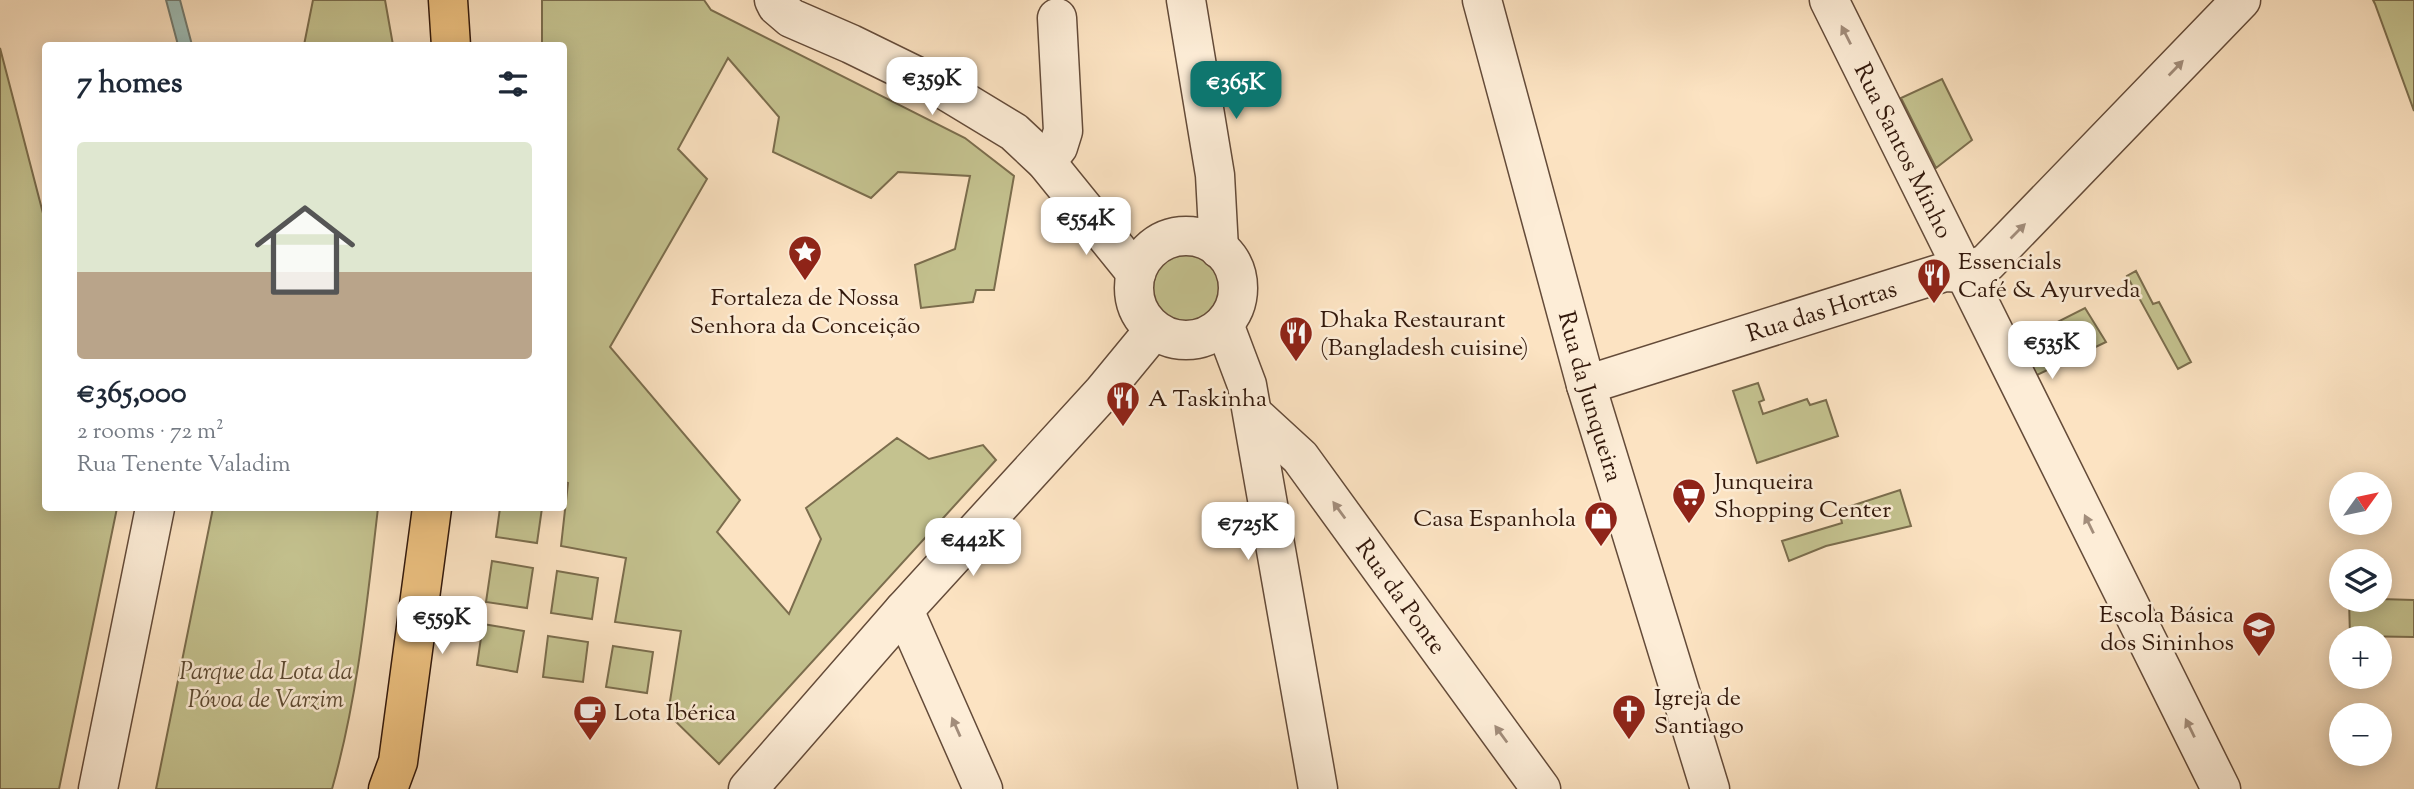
<!DOCTYPE html>
<html lang="en">
<head>
<meta charset="utf-8">
<style>
  :root { --surface:#fff; --page:#f6f6f7; --text:#1f2937; --muted:#747a83; --accent:#0f766e }
  body { margin:0; font-family:"Sorts Mill Goudy",serif; background:var(--page); color:var(--text); height:100vh; display:flex; flex-direction:column; font-size:26px; white-space:nowrap }
  * { box-sizing:border-box; margin:0 }
  p { font-size:23px; color:var(--muted) }
  .icon { flex:none; width:38px; height:38px; fill:none; stroke:currentColor; stroke-width:2; stroke-linecap:round; stroke-linejoin:round }
  .map { position:relative; flex:1; overflow:hidden }
  .sheet { position:absolute; left:42px; top:42px; width:525px; height:469px; display:flex; flex-direction:column; background:var(--surface); border-radius:7px; box-shadow:0 4px 18px #0003 }
  .sheet>* { flex:none }
  .needle { width:46px; rotate:57deg }
  .controls { position:absolute; left:2329px; top:472px; display:grid; gap:14px }
  .controls a { display:grid; place-items:center; width:63px; height:63px; border-radius:50%; background:var(--surface); box-shadow:0 4px 18px #0003; font-size:35px }
  .price { position:absolute; translate:-50% -60px; padding:0 16px; border-radius:14px; background:#fff; color:#222; font-size:23px; line-height:46px; filter:drop-shadow(0 2px 4px #0008) }
  .price::after { content:''; position:absolute; left:50%; top:42px; width:21px; height:16px; margin-left:-10px; background:inherit; clip-path:polygon(0 0,100% 0,50% 100%) }
  .price.active { background:var(--accent); color:#fff }
  ul { padding:0; list-style:none }
  li { display:grid; align-content:center; gap:14px; height:371px; padding:0 35px }
  li span { display:grid; place-items:center; height:217px; border-radius:7px; color:#555 }
  li>.icon { margin-inline-start:auto }
  span .icon { width:126px; height:126px; fill:#fffc; stroke-width:1 }
  li b { font-size:30px }
  h2 { display:flex; justify-content:space-between; align-items:center; height:84px; padding:0 35px; font-size:30px }
  .map>svg:first-child { display:block }
  .green { fill:#c4c28f; stroke:#7b6d4d; stroke-width:2 }
  .water { fill:#9fbeb7; stroke:#737c72; stroke-width:2 }
  .lines { fill:none; stroke-linecap:round; stroke-linejoin:round }
  .minor-casing { stroke:#644b39; stroke-width:41 }
  .major-casing { stroke:#32180b; stroke-width:41 }
  .minor { stroke:#fdedd7; stroke-width:38 }
  .major { stroke:#eec281; stroke-width:38 }
  .oneway { fill:#a28d7b }
  .labels { text-anchor:middle; stroke-width:5; stroke-linejoin:round; paint-order:stroke }
  .street-label { font-size:24px; fill:#32180b; stroke:#fdedd7 }
  .poi-label { font-size:24px; fill:#32180b; stroke:#fdedd7; text-anchor:start }
  .park-label { font-size:24px; font-style:italic; fill:#5e4b33; stroke:#fdedd7 }
</style>
</head>
<body>
<div class="map">
<svg width="2414" height="789" viewBox="0 0 2414 789">
  <rect width="100%" height="100%" fill="#fce3c2"/>
  <filter id="stains"><feTurbulence type="fractalNoise" baseFrequency=".00286" numOctaves="4"/><feColorMatrix values="0 0 0 0 .2 0 0 0 0 .09 0 0 0 0 .02 0 0 0 .5 -.17"/></filter>
  <radialGradient id="worn" r=".72"><stop offset=".6" stop-color="#630" stop-opacity="0"/><stop offset="1" stop-color="#630" stop-opacity=".3"/></radialGradient>
  <!-- green -->
  <path class="green" d="M313,0H385L393,45H304Z
    M542,0H704L711,10L965,138L1014,176L994,290H976L973,302L921,308L915,265L955,249L970,176L898,172L871,198L773,152L779,117L728,58L678,149L707,179L610,347L740,500L717,532L789,614L821,539L806,508L897,438L929,459L983,445L996,460L719,764L668,714L681,631L615,622L626,558L561,546L568,483L564,482V46L542,45Z
    M2373,0H2414V111L2375,4Z
    M0,48L45,221L46,508H117L59,789H0Z
    M1942,79L1972,140L1936,168L1901,98Z
    M1150 288a36 36 0 1 1 72 0a36 36 0 1 1-72 0Z
    M2136,271L2153,304L2159,302L2191,362L2178,369L2127,276Z
    M2085,308L2106,342L2035,376L2016,343Z
    M1758,383L1764,400L1759,402L1763,414L1807,399L1810,405L1826,400L1838,436L1757,463L1733,391Z
    M1900,490L1911,526L1826,546L1789,561L1782,541L1842,523L1839,510Z
    M213,508H378C367,602 358,697 332,789H156Z
    M500,508H542L537,543L496,537Z
    M492,561L533,568L527,608L486,602Z
    M557,571L598,578L592,619L551,613Z
    M2380,599L2414,600V637L2350,636L2349,600Z
    M483,624L524,631L517,672L477,665Z
    M548,636L588,642L583,682L543,677Z
    M613,646L653,652L647,693L606,687Z"/>
  <!-- water -->
  <path class="water" d="M166,0H180L192,45H178Z"/>
  <g class="lines">
    <!-- minor casing -->
    <g class="minor-casing">
      <g id="minor">
        <path d="M774,0L777,6L791,18L851,44L943,89L1014,132L1046,162L1136,273"/>
        <path d="M1186,0L1215,175L1219,249"/>
        <path id="s1" d="M1482,0L1586,385L1710,789"/>
        <path id="s2" d="M1829,0L2221,789"/>
        <path d="M1046,162L1058,147L1063,131L1057,18"/>
        <circle cx="1186" cy="288" r="52"/>
        <path d="M1224,324L1247,385L1318,789"/>
        <path id="s3" d="M1586,385L1945,272L1965,273L1987,263L2241,0"/>
        <path id="s4" d="M1253,414L1300,457L1541,789"/>
        <path d="M904,610L983,789"/>
        <path d="M98,789L155,508"/>
        <path d="M748,789L904,610L1103,392L1154,330"/>
      </g>
    </g>
    <!-- major casing -->
    <g class="major-casing">
      <path id="major" d="M448,0L451,46
        M388,789L398,762L432,508"/>
    </g>
    <!-- minor -->
    <use href="#minor" class="minor"/>
    <!-- major -->
    <use href="#major" class="major"/>
  </g>
  <!-- one-way arrows -->
  <defs><path id="oneway-solid" d="M-6-.8H1V-3.2L6.5 0L1 3.2V.8H-6Z" transform="scale(1.75)"/></defs>
  <g class="oneway">
    <use href="#oneway-solid" transform="translate(1846 35) rotate(-117)"/>
    <use href="#oneway-solid" transform="translate(2176 68) rotate(-46)"/>
    <use href="#oneway-solid" transform="translate(2018 231) rotate(-45)"/>
    <use href="#oneway-solid" transform="translate(1339 510) rotate(-126)"/>
    <use href="#oneway-solid" transform="translate(2089 524) rotate(-116)"/>
    <use href="#oneway-solid" transform="translate(956 727) rotate(-114)"/>
    <use href="#oneway-solid" transform="translate(2190 728) rotate(-116)"/>
    <use href="#oneway-solid" transform="translate(1501 734) rotate(-126)"/>
  </g>
  <!-- icons -->
  <defs>
    <g id="sight-pin" transform="scale(1.75)"><path d="M0 17L-7.5 6A9.5 9.5 0 1 1 7.5 6Z" fill="#8f2418" stroke="#fdedd7"/><path d="M0-6L1.8-2.2L6-1.7L2.9 1.2L3.7 5.4L0 3.3L-3.7 5.4L-2.9 1.2L-6-1.7L-1.8-2.2Z" fill="#fff"/></g>
    <g id="restaurant-pin" transform="scale(1.75)"><path d="M0 17L-7.5 6A9.5 9.5 0 1 1 7.5 6Z" fill="#8f2418" stroke="#fdedd7"/><path d="M-5-6h1v4h1v-4h1v4h1v-4h1v5L-1.5 .5V6h-2V.5L-5-1ZM5-6V6H3V1.5H1.5Q1.5-4 5-6Z" fill="#fff"/></g>
    <g id="supermarket-pin" transform="scale(1.75)"><path d="M0 17L-7.5 6A9.5 9.5 0 1 1 7.5 6Z" fill="#8f2418" stroke="#fdedd7"/><path d="M-6-5.5h2.5l.6 2H6L4.5 2H-2.5L-4.4-4H-6ZM-1.5 3.2a1.3 1.3 0 1 0 .1 0ZM3 3.2a1.3 1.3 0 1 0 .1 0Z" fill="#fff"/></g>
    <g id="shop-pin" transform="scale(1.75)"><path d="M0 17L-7.5 6A9.5 9.5 0 1 1 7.5 6Z" fill="#8f2418" stroke="#fdedd7"/><path d="M-5-2.5h2.3a2.7 3.5 0 0 1 5.4 0H5L5.5 6h-11ZM-1.5-2.5h3a1.5 2.3 0 0 0-3 0Z" fill="#fff"/></g>
    <g id="school-pin" transform="scale(1.75)"><path d="M0 17L-7.5 6A9.5 9.5 0 1 1 7.5 6Z" fill="#8f2418" stroke="#fdedd7"/><path d="M0-5L7-2L0 1L-7-2ZM-4 1L0 2.5L4 1V4Q0 6-4 4Z" fill="#fff"/></g>
    <g id="church-pin" transform="scale(1.75)"><path d="M0 17L-7.5 6A9.5 9.5 0 1 1 7.5 6Z" fill="#8f2418" stroke="#fdedd7"/><path d="M-1.2-6h2.4v3.5h3.3v2.4h-3.3V6h-2.4V-.1h-3.3v-2.4h3.3Z" fill="#fff"/></g>
    <g id="cafe-pin" transform="scale(1.75)"><path d="M0 17L-7.5 6A9.5 9.5 0 1 1 7.5 6Z" fill="#8f2418" stroke="#fdedd7"/><path d="M-5.5-4.5H6V0H3Q3 3.5 0 3.5H-2.5Q-5.5 3.5-5.5 0ZM3-3.2v2h1.7v-2ZM-6 4.5H4V6H-6Z" fill="#fff"/></g>
  </defs>
  <g fill-rule="evenodd">
    <use href="#sight-pin" x="805" y="252"/>
    <use href="#restaurant-pin" x="1934" y="275"/>
    <use href="#restaurant-pin" x="1296" y="333"/>
    <use href="#restaurant-pin" x="1123" y="398"/>
    <use href="#supermarket-pin" x="1689" y="495"/>
    <use href="#shop-pin" x="1601" y="518"/>
    <use href="#school-pin" x="2259" y="628"/>
    <use href="#church-pin" x="1629" y="711"/>
    <use href="#cafe-pin" x="590" y="712"/>
  </g>
  <g class="labels">
    <!-- street labels -->
    <g class="street-label">
      <text dy="8" stroke="none"><textPath href="#s2" startOffset="168">Rua Santos Minho</textPath></text>
      <text dy="8" stroke="none"><textPath href="#s3" startOffset="247">Rua das Hortas</textPath></text>
      <text dy="8" stroke="none"><textPath href="#s1" startOffset="411">Rua da Junqueira</textPath></text>
      <text dy="8" stroke="none"><textPath href="#s4" startOffset="236">Rua da Ponte</textPath></text>
    </g>
    <!-- poi labels -->
    <g class="poi-label">
      <text x="1958" y="269">Essencials<tspan x="1958" dy="28">Café &amp; Ayurveda</tspan></text>
      <text x="805" y="305" text-anchor="middle">Fortaleza de Nossa<tspan x="805" dy="28">Senhora da Conceição</tspan></text>
      <text x="1320" y="327">Dhaka Restaurant<tspan x="1320" dy="28">(Bangladesh cuisine)</tspan></text>
      <text x="1148" y="406">A Taskinha</text>
      <text x="1714" y="489">Junqueira<tspan x="1714" dy="28">Shopping Center</tspan></text>
      <text x="1576" y="526" text-anchor="end">Casa Espanhola</text>
      <text x="2234" y="622" text-anchor="end">Escola Básica<tspan x="2234" dy="28">dos Sininhos</tspan></text>
      <text x="1654" y="705">Igreja de<tspan x="1654" dy="28">Santiago</tspan></text>
      <text x="614" y="720">Lota Ibérica</text>
    </g>
    <!-- park labels -->
    <g class="park-label">
      <text x="266" y="679">Parque da Lota da<tspan x="266" dy="28">Póvoa de Varzim</tspan></text>
    </g>
  </g>
  <rect width="100%" height="100%" filter="url(#stains)"/>
  <rect width="100%" height="100%" fill="url(#worn)"/>
</svg>
<div class="controls">
<a><svg class="needle" viewBox="-14 -14 28 28"><path d="M0-13l5 13h-10z" fill="#e53935"/><path d="M0 13l5-13h-10z" fill="#747a83"/></svg></a>
<a><svg class="icon" aria-label="layers" viewBox="0 0 24 24"><path d="M12 4l9 5-9 5-9-5zM3 14l9 5 9-5"/></svg></a>
<a>+</a>
<a>−</a>
</div>
<b class="price" style="left:932px;top:117px">€359K</b>
<b class="price active" style="left:1236px;top:121px">€365K</b>
<b class="price" style="left:1086px;top:257px">€554K</b>
<b class="price" style="left:2052px;top:381px">€535K</b>
<b class="price" style="left:1248px;top:562px">€725K</b>
<b class="price" style="left:973px;top:578px">€442K</b>
<b class="price" style="left:442px;top:656px">€559K</b>
<section class="sheet">
<h2>7 homes<svg class="icon" aria-label="filters" viewBox="0 0 24 24"><path d="M4 7h16M4 17h16"/><circle cx="9" cy="7" r="2"/><circle cx="15" cy="17" r="2"/></svg></h2>
<ul>
<li><span style="background:linear-gradient(#dfe7d0 60%,#b9a48a 0)"><svg class="icon" aria-label="home" viewBox="0 0 24 24"><path d="M3 11l9-7 9 7M6 9v11h12V9"/></svg></span><div><b>€365,000</b><p>2 rooms · 72 m²</p><p>Rua Tenente Valadim</p></div></li>
</ul>
</section>
</div>
</body>
</html>
